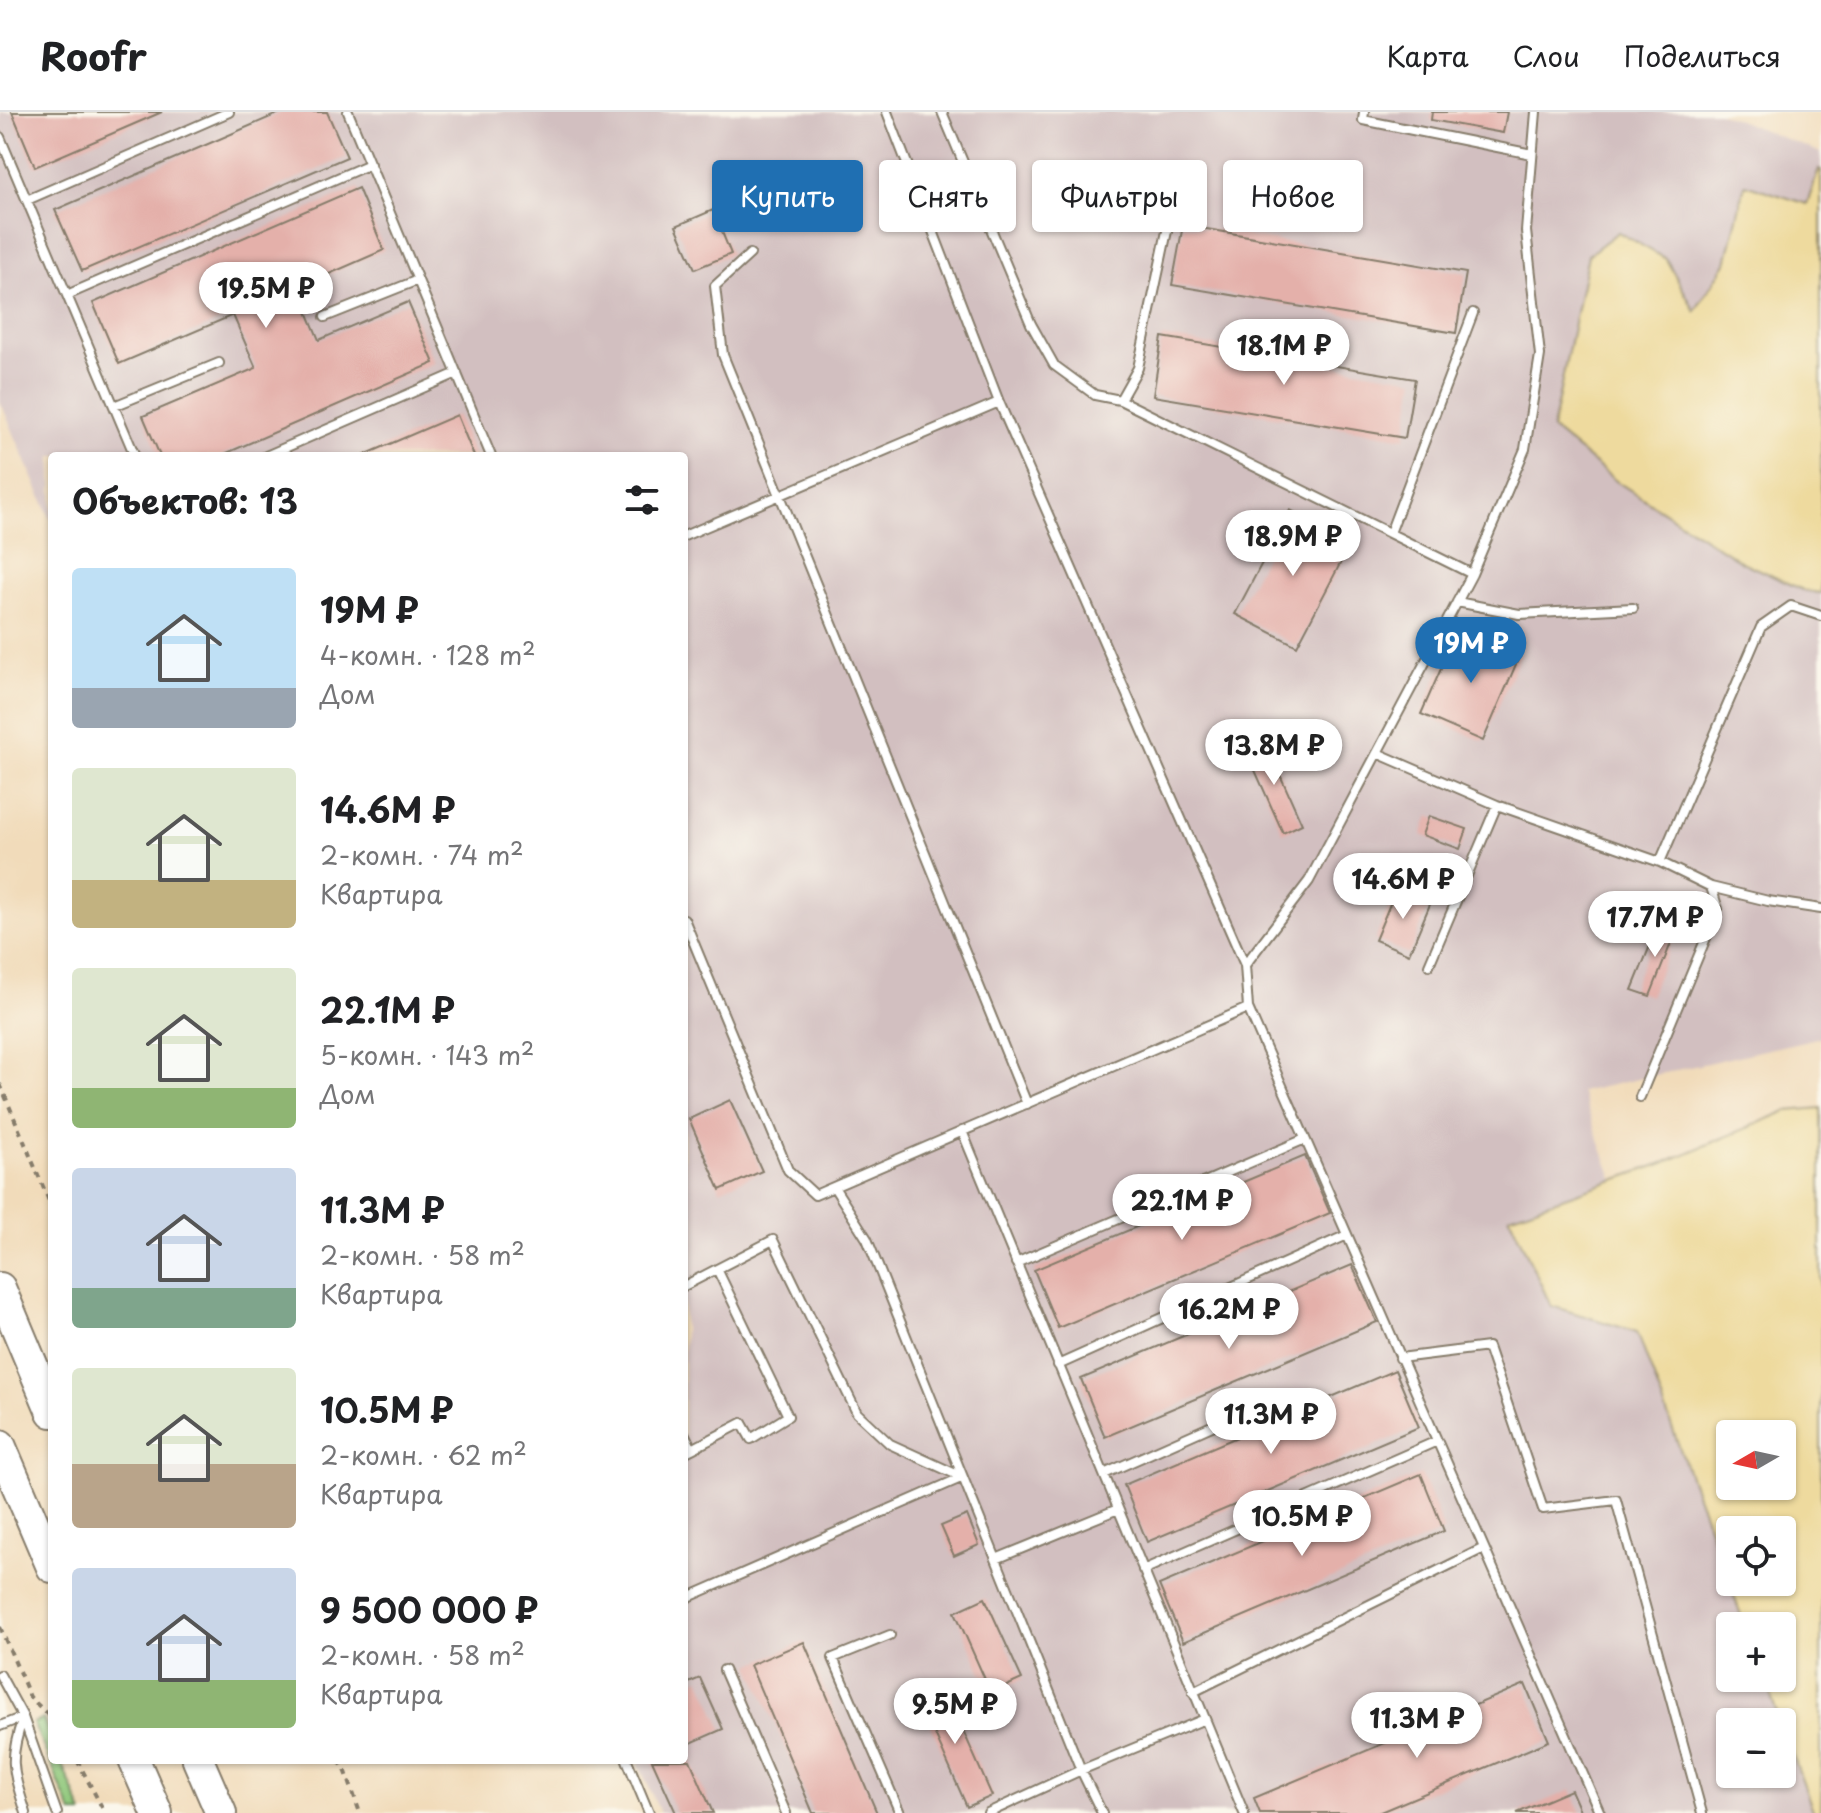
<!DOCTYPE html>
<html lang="ru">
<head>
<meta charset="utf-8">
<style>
  :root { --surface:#fff; --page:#f6f6f6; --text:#202124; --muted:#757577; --line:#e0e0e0; --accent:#1f6fb2 }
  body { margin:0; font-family:"Playpen Sans",sans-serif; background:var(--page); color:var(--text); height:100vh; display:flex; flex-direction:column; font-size:30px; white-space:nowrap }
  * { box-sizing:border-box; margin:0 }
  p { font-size:26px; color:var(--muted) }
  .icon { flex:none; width:44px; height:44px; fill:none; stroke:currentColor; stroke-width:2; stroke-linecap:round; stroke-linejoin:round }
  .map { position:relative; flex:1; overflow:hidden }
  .side { position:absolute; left:48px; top:340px; width:640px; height:1312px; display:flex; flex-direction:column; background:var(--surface); border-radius:8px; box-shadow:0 2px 6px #0004 }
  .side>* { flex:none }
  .banner { position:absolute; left:712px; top:48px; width:760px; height:72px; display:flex; gap:16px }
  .needle { width:52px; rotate:261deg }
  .controls { position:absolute; left:1716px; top:1308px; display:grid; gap:16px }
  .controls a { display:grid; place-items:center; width:80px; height:80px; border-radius:8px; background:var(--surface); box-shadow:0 2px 6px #0004; font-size:40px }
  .price { position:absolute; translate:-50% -68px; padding:0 18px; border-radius:28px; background:#fff; color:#222; font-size:26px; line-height:52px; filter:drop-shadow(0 2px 4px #0008) }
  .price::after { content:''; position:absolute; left:50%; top:48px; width:24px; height:18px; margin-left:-12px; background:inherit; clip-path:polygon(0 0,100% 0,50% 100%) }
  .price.current { background:var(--accent); color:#fff }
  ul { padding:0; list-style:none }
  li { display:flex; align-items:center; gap:24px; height:200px; padding:0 24px }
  li span { display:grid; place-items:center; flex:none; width:224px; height:160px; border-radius:8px; color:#555 }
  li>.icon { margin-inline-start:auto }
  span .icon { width:96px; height:96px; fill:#fffc; stroke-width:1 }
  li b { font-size:34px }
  h2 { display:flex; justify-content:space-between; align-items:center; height:96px; padding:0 24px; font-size:34px }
  .chip { padding:0 28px; border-radius:8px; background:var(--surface); box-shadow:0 2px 6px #0004; font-size:28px; line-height:72px }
  .chip.current { background:var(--accent); color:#fff }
  header { display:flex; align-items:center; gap:48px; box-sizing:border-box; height:112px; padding:0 40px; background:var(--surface); border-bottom:2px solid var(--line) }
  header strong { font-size:38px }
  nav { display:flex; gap:44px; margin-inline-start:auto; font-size:28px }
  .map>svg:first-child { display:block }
  .industrial { fill:#d2bfc0; fill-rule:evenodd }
  .green { fill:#90c87b; stroke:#56724c; stroke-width:2 }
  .sand { fill:#eeda9e; stroke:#857b5d; stroke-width:2; fill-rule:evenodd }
  .building { fill:#e4b0aa }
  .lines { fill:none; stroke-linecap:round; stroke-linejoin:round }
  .lane-casing { stroke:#867c6b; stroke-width:12 }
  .highway-casing { stroke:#867c6b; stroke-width:34 }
  .path { stroke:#867c6b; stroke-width:4; stroke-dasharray:6 6; stroke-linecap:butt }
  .lane { stroke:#fff; stroke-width:8 }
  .highway { stroke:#fff; stroke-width:30 }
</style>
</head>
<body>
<header>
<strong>Roofr</strong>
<nav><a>Карта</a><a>Слои</a><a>Поделиться</a></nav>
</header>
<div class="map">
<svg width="1821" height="1701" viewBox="0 0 1821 1701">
  <rect width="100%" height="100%" fill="#fbf7ec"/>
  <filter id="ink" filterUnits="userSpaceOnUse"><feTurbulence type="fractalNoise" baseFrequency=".0125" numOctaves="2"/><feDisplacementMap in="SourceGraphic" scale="16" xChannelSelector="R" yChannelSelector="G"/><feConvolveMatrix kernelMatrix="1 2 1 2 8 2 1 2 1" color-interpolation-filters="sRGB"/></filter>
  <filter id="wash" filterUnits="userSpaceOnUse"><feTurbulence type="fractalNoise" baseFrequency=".006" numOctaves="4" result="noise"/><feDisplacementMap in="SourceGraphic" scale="32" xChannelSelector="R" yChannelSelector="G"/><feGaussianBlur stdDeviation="1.8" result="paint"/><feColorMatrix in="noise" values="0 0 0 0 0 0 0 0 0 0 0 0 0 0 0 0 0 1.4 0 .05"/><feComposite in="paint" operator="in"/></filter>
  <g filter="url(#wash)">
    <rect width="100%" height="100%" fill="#f1dbba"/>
    <!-- industrial -->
    <path class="industrial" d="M0,0H1718L1821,41V925L1581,980L1744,1418H1730V1470L1780,1514H1730V1566H1782L1821,1701H660L637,1648H684V344H52V410L0,289ZM1730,1610H1782V1662H1730Z"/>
    <!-- green -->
    <path class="green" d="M43,1607L52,1629V1648H60L83,1701H72L33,1611Z"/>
    <!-- sand -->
    <path class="sand" d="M1819,57L1821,58V481L1805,479L1742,450L1616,369L1552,317L1588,143L1618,120L1666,147L1695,199L1726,151L1745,72L1807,92Z
      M1821,996V1701H1814L1764,1566H1782V1514H1745L1637,1220L1551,1194L1509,1104L1661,1052L1787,999ZM1730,1322H1782V1374H1730ZM1730,1418H1782V1470H1730Z"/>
    <g id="blocks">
      <!-- building -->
      <path class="building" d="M12,0H162L35,55Z
        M282,0H327L347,45L82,159L55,98Z
        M1432,0H1507L1503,21L1431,8Z
        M358,76L384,138L297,176L319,228L408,190L434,251L220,344H160L143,304L256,256L233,203L119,252L93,191Z
        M713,98L731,142L695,157L676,114Z
        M1183,113L1466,161L1456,221L1172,173Z
        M1162,225L1415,267L1405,326L1153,284Z
        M457,303L474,344H362Z
        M1290,398L1351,431L1297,534L1235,502Z
        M1459,516L1520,543L1483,629L1421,602Z
        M1265,629L1302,712L1283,721L1246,638Z
        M1429,704L1467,717L1460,737L1422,723Z
        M1397,775L1431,790L1409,842L1375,828Z
        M1660,809L1677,816L1650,884L1632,878Z
        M730,988L762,1059L720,1078L689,1007Z
        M1305,1044L1330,1101L1058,1216L1034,1158Z
        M1352,1153L1377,1210L1105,1325L1081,1267Z
        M1395,1258L1419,1315L1147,1430L1124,1373Z
        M1421,1362L1444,1419L1183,1530L1159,1473Z
        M967,1403L979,1433L954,1444L941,1414Z
        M985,1486L1022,1567L991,1581L955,1500Z
        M804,1530L877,1701H813L750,1553Z
        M700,1566L723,1617L684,1634V1573Z
        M1525,1572L1549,1629L1378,1701H1260L1254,1686Z
        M943,1573L992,1684L967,1695L918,1584Z
        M652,1648H690L713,1701H676Z
        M1571,1678L1581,1701H1517Z"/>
    </g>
  </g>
  <g filter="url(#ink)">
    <use href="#blocks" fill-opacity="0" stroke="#867c6b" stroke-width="2"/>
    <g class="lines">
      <!-- lane casing -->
      <g class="lane-casing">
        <path id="lane" d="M348,0L491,344
          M942,0L1031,212L1054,253L1095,283L1120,288L1138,256L1167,119
          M1364,0L1363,8L1532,42
          M0,25L135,344
          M27,88L229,0
          M750,142L715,174L723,243L1027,992
          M67,183L370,52
          M325,205L418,168
          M1120,288L1472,462L1525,337L1540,243L1526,119L1536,0
          M999,290L1245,853
          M114,294L219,251
          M266,344L457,261
          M1390,421L1473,201
          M684,424L999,290L887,0
          M1457,490L1519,502L1633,496
          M1377,641L1497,693L1660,750L1761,515L1791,494L1821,504
          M1711,775L1768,789L1821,797
          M684,807L788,1058L815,1083L1248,896L1245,853L1309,769L1472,462
          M1429,853L1497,693
          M1248,896L1600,1701
          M1640,985L1718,797L1711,775L1660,750
          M962,1019L1244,1701
          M834,1075L867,1127L1081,1658L1102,1701
          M1016,1151L1305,1027
          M684,1174L773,1128L857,1301L890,1332L962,1365
          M1400,1246L1488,1235L1543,1397L1616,1388L1702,1701
          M1058,1253L1347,1123
          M684,1321L692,1337L684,1341
          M692,1337L742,1311L751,1327L788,1304L717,1157
          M1104,1362L1232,1305
          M996,1447L1118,1397
          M1143,1458L1437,1329
          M684,1487L963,1365
          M890,1523L833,1546L900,1701
          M724,1558L786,1701
          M0,1563L23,1605L57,1701
          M1193,1580L1484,1436
          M23,1606C8,1649 13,1659 26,1701
          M0,1614L23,1605
          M627,1648L649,1701
          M988,1701L1081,1658L1205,1607"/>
      </g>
      <!-- highway casing -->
      <g class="highway-casing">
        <path id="highway" d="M0,1176L52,1300
          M0,1333L52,1455
          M134,1648L157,1701
          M198,1648L221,1701"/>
      </g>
      <!-- path -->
      <path class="path" d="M0,972L52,1096
        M0,1515L30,1585L52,1607
        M77,1648L105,1701
        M339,1648L346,1660L360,1701"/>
      <!-- lane -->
      <use href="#lane" class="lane"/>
      <!-- highway -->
      <use href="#highway" class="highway"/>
    </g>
  </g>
</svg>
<div class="controls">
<a><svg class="needle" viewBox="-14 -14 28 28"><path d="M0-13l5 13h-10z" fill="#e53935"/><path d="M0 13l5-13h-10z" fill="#757577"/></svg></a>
<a><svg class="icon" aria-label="locate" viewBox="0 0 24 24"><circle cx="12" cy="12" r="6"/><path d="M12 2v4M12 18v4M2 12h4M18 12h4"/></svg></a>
<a>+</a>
<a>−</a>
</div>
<b class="price" style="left:266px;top:218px">19.5M ₽</b>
<b class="price" style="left:1284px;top:275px">18.1M ₽</b>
<b class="price" style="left:1293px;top:466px">18.9M ₽</b>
<b class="price current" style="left:1471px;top:573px">19M ₽</b>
<b class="price" style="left:1274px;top:675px">13.8M ₽</b>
<b class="price" style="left:1403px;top:809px">14.6M ₽</b>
<b class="price" style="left:1655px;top:847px">17.7M ₽</b>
<b class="price" style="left:1182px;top:1130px">22.1M ₽</b>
<b class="price" style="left:1229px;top:1239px">16.2M ₽</b>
<b class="price" style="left:1271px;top:1344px">11.3M ₽</b>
<b class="price" style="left:1302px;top:1446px">10.5M ₽</b>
<b class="price" style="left:955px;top:1634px">9.5M ₽</b>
<b class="price" style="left:1417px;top:1648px">11.3M ₽</b>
<div class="banner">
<a class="chip current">Купить</a>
<a class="chip">Снять</a>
<a class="chip">Фильтры</a>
<a class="chip">Новое</a>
</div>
<section class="side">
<h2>Объектов: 13<svg class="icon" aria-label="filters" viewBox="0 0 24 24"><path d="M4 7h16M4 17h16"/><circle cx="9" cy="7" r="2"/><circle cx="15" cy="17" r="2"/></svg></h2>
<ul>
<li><span style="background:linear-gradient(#bfe0f5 75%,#9aa5b1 0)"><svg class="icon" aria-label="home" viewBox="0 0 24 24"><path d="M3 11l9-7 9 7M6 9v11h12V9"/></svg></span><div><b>19M ₽</b><p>4-комн. · 128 m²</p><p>Дом</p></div></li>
<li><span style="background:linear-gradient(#dfe7d0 70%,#c2b280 0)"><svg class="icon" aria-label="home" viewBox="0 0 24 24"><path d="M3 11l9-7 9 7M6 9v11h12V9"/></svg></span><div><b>14.6M ₽</b><p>2-комн. · 74 m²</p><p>Квартира</p></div></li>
<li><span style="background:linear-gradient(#dfe7d0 75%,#8fb573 0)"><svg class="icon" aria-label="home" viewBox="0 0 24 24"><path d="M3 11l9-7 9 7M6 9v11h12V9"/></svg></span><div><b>22.1M ₽</b><p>5-комн. · 143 m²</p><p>Дом</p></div></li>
<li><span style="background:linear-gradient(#c9d6e8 75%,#7fa58c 0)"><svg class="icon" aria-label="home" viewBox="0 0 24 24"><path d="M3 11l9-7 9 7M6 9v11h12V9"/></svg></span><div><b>11.3M ₽</b><p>2-комн. · 58 m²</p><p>Квартира</p></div></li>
<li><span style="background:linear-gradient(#dfe7d0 60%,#b9a48a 0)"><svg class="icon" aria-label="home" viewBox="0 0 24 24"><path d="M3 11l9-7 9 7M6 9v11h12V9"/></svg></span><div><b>10.5M ₽</b><p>2-комн. · 62 m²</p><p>Квартира</p></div></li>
<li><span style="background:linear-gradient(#c9d6e8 70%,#8fb573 0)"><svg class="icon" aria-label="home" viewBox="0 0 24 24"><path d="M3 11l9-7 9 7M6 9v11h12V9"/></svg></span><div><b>9 500 000 ₽</b><p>2-комн. · 58 m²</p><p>Квартира</p></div></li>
</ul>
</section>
</div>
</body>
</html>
